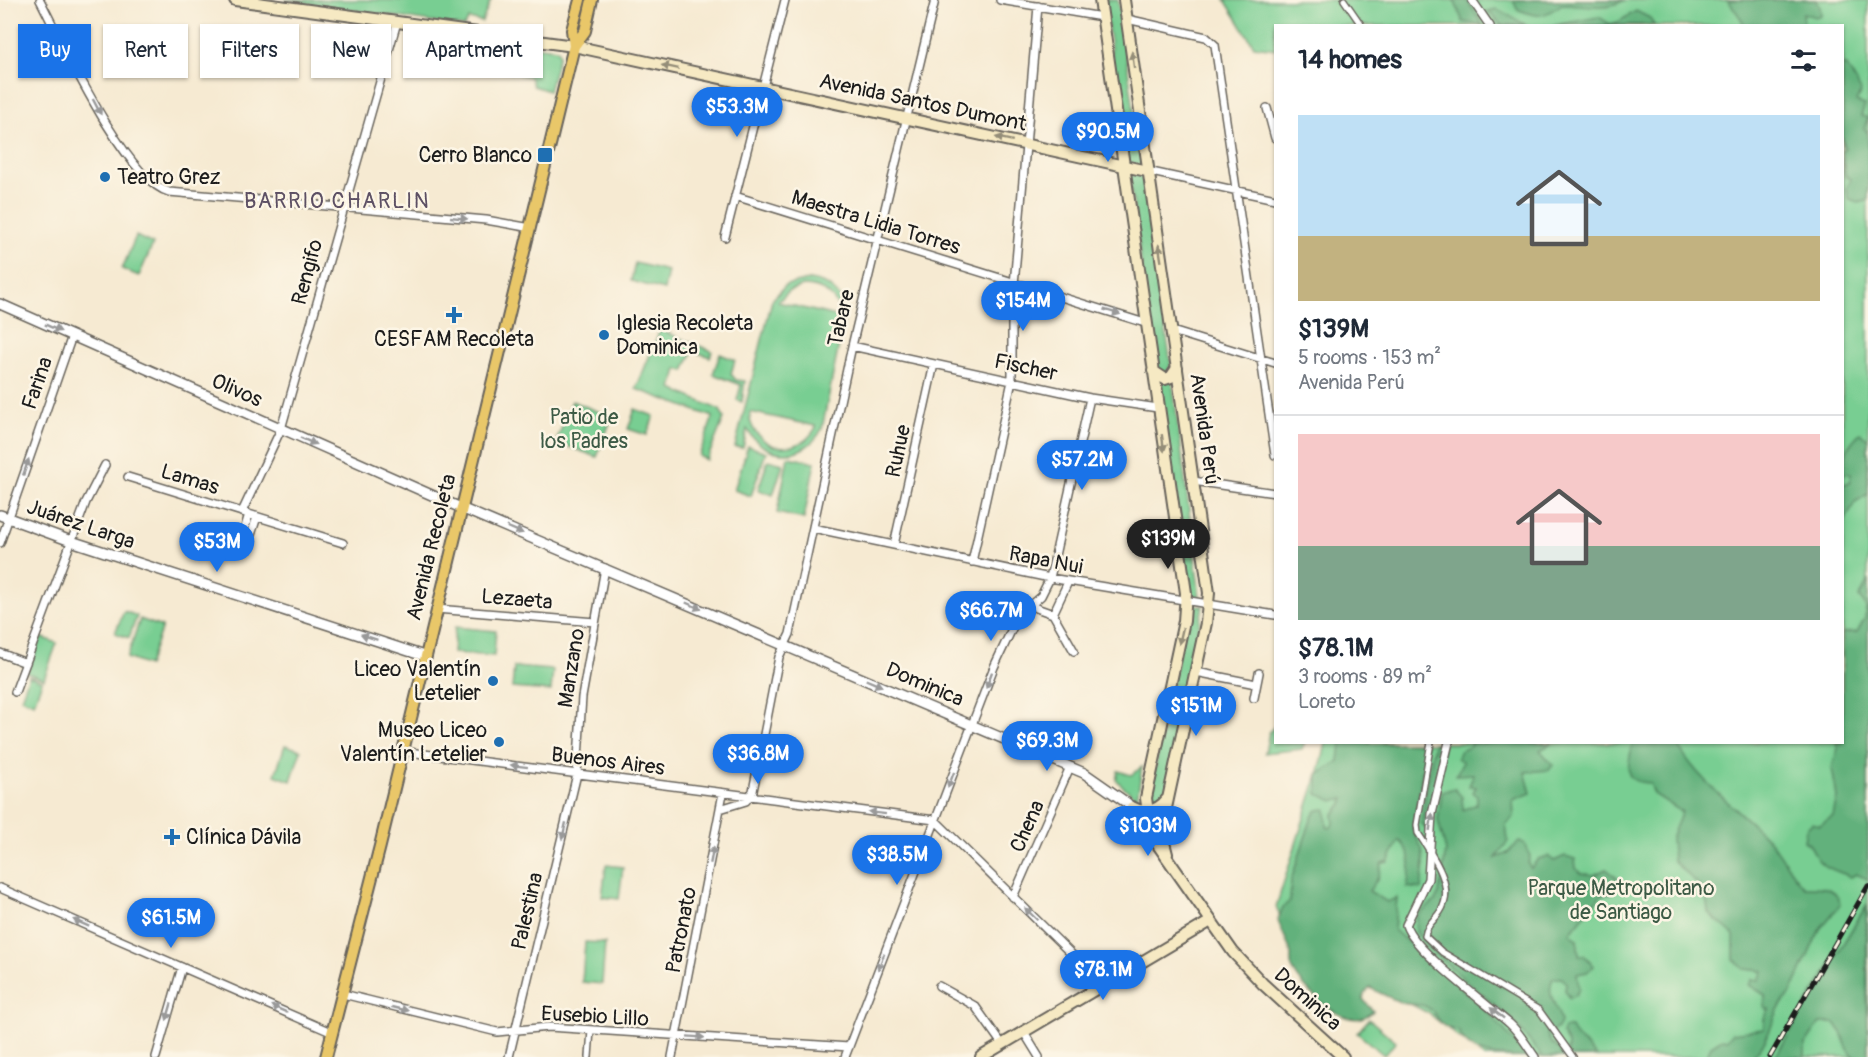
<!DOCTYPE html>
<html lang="en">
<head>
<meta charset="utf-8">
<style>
  :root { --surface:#fff; --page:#f2f2f3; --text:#1f2937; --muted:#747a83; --line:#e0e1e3; --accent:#1a73e8 }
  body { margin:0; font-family:Pangolin,sans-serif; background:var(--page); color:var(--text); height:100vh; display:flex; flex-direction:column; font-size:22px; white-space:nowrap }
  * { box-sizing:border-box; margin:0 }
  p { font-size:20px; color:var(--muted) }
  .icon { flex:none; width:33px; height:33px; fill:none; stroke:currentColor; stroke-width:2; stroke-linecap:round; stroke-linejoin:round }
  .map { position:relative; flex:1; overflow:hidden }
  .sheet { position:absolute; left:1274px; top:24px; width:570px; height:720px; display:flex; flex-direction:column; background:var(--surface); border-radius:0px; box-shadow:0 2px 4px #0004 }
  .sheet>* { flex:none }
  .banner { position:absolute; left:18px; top:24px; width:570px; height:54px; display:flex; gap:12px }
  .price { position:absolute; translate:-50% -51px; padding:0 14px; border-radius:21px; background:var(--accent); color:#fff; font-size:20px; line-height:39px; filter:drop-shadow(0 2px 3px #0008) }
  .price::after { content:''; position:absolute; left:50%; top:36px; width:18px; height:14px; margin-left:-9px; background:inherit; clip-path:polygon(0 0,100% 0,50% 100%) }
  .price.current { background:#222; color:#fff }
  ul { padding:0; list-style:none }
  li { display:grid; align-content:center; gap:12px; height:318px; padding:0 24px }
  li+li { border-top:2px solid var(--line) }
  li span { display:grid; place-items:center; height:186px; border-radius:0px; color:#555 }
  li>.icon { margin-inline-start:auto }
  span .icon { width:108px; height:108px; fill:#fffc; stroke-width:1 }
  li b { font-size:26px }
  h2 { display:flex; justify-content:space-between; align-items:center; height:72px; padding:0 24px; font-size:26px }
  .chip { padding:0 21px; border-radius:0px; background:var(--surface); box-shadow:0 2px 4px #0004; font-size:21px; line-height:54px }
  .chip.current { background:var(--accent); color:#fff }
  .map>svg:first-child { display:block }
  .green { fill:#78ce92; stroke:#4a7557; stroke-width:1.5; fill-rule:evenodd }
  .forest { fill:#62b17c; stroke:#3f664c; stroke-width:1.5 }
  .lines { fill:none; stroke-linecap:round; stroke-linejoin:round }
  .pedestrian-casing { stroke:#68645c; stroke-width:8 }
  .minor-casing { stroke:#68645c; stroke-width:10 }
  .tertiary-casing { stroke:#68645c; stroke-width:12 }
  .secondary-casing { stroke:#68645c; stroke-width:14 }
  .primary-casing { stroke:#68645c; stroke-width:14 }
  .pedestrian { stroke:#fff; stroke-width:5 }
  .minor { stroke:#fff; stroke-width:7 }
  .tertiary { stroke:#fff; stroke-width:9 }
  .secondary { stroke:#f6e9c3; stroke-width:10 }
  .primary { stroke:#e9c769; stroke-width:10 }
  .rail-casing { stroke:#1c1c1c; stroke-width:5 }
  .rail { stroke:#fcf5e5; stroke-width:3; stroke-dasharray:9; stroke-linecap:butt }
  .oneway { fill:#948d78 }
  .oneway2 { fill:#999 }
  .poi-dot { fill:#1f6fb2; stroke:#fcf5e5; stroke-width:2 }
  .labels { text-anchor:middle; stroke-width:5; stroke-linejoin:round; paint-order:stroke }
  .street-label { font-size:21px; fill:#1c1c1c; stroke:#fcf5e5 }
  .poi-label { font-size:21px; fill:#1c1c1c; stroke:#fcf5e5; text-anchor:end }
  .park-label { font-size:21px; fill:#3c5a45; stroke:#fcf5e5 }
  .neighbourhood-label { font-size:22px; letter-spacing:1.5px; fill:#5d5064; stroke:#fcf5e5 }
</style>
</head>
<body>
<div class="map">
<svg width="1868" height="1057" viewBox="0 0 1868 1057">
  <rect width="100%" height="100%" fill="#fcf5e5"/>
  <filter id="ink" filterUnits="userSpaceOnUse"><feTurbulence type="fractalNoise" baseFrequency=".0167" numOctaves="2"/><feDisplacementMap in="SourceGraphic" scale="12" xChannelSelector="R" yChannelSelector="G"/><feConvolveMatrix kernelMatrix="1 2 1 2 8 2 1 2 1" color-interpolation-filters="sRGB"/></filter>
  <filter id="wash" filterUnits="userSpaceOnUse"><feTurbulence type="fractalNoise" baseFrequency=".008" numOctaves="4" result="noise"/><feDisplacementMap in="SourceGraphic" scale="24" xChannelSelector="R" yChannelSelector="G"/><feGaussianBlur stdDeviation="1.35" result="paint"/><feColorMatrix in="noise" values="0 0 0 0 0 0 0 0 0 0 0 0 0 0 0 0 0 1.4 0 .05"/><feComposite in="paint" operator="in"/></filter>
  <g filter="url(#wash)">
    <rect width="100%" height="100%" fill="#f6ead2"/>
    <!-- green -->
    <path class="green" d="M285,0H491L482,22L469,19L464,27Z
      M1104,0H1118L1142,165L1127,162Z
      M1225,0H1868V1057H1484L1428,1013L1297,945L1289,937L1276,907L1322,761L1326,743L1842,742V26H1275V49L1254,46Z
      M508,43L557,49L559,54L549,91L533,86L530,77L501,71Z
      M1129,173L1143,177L1171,365L1167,372L1161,373L1155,367Z
      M136,236L153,244L139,276L122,269Z
      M635,263L668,271L664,290L631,281Z
      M809,280C828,282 840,292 846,310L822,429C805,461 765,461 747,429L743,448L735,447L772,300L786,285ZM803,286C822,286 839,297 840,317L778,302L789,291ZM750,412L815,426L816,427C807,444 793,449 774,446C760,440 748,427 750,412Z
      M660,330L712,351L710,357L693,351L684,371L677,369L672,389L720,410L724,418L707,460L699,456L713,417L636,389Z
      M720,354L735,360L731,374L736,380L745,381L742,402L737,400L741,385L713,374Z
      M1172,378L1200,597L1187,594L1158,379Z
      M572,401L612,417L597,457L556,442Z
      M635,409L654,416L647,435L628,429Z
      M748,446L766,452L751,496L734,490Z
      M788,457L815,462L804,519L777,513Z
      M768,460L783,464L773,495L758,490Z
      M1189,604L1203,606L1166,792L1155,806L1147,807Z
      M124,611L137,616L129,638L115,633Z
      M140,619L162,627L148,666L127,658Z
      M455,627L496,631L494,656L453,653Z
      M41,637L57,643L44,679L27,673Z
      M514,667L553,670L551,691L512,688Z
      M29,676L42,681L34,703L21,698Z
      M1275,726V742L1305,743L1302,749L1265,753L1269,732Z
      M285,745L301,750L291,781L275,775Z
      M1142,767L1137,799L1116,780L1118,771L1131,775Z
      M606,865L623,867L619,899L602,897Z
      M585,942L605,943L602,984L582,982Z
      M1369,1019L1396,1042L1384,1055L1357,1033Z"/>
    <!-- forest -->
    <path class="forest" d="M1454,0H1467L1483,25L1463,22Z
      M1513,0H1625C1604,11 1584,4 1562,4C1543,18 1538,18 1517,9Z
      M1728,0H1815L1820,6L1821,15L1815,17L1803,13L1804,25H1743L1742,20Z
      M1497,9L1526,25H1501L1488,11Z
      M1636,11L1650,18L1654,25H1555L1599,17L1610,24L1618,22Z
      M1842,66H1847L1861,91L1856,102L1865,105L1861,116L1868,118L1864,128L1868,133V200L1859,203L1848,198L1847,187L1851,179L1845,175L1842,153L1845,148L1842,137Z
      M1860,433L1868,440V494L1855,502L1842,526V485L1850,482L1851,473L1842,474C1842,457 1847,445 1860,433Z
      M1868,581V879L1856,874L1851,877C1841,872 1826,869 1819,861C1812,853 1814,846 1804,841L1806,829L1812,823L1820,825L1833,816L1837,797L1832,768L1838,748L1836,743L1842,742V633L1857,632L1865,618L1866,606L1859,597Z
      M1341,743H1427L1413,831L1422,849L1424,863L1421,889L1407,887C1411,870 1413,852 1399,840L1388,862L1382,863L1378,878L1369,891L1387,902L1397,898L1394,930L1487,1011L1528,1057C1498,1057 1468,1057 1459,1031C1437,1027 1444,1023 1431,1010C1421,1001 1410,1007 1400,1002C1390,998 1380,993 1370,988L1364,994L1363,999L1373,1011C1349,1037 1303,990 1292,968C1290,963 1291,959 1291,954C1289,942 1280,931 1278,919L1283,907L1290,901L1291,880L1312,817L1317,810L1326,809L1327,827L1330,828L1334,824L1333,815L1343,803L1344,798L1333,801L1318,794V775L1339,761Z
      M1434,743H1444L1427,829L1421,823Z
      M1472,743H1553L1540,750L1553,765L1549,770L1525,772L1531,793L1513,800L1514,817L1506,824L1508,841L1496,858L1506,854L1519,842L1524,843L1530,856L1528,864L1531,868L1538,859L1548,856L1554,861L1565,856L1575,859L1576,868L1580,873L1594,875L1606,869L1617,878L1618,886L1612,893L1601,895L1570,933L1577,939L1579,955H1584L1594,966L1587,972L1577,974L1579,989L1575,996L1570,998L1565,990L1566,983L1562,978H1553C1545,995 1558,1006 1561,1022L1558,1028L1547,1034L1551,1043L1567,1055L1568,1044L1562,1033L1564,1028H1571C1577,1042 1588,1044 1596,1057H1543L1511,1019L1427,947L1416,932L1417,916L1435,901L1439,893L1446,851L1438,820L1442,792L1454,788L1462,797L1463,810L1477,804V796L1473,792L1476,787L1469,786L1474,774L1456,775L1463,762L1457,758L1459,752L1469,747Z
      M1632,743H1677C1697,781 1737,808 1767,838C1781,852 1789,872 1804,887C1820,887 1838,885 1840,905L1820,929L1791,993L1779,1008L1765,1041L1753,1057H1706L1711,1046L1722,1039L1727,1040L1732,1033L1764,1029V1019L1769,1009L1765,1008V995L1749,985L1752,979L1759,980L1763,971L1744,969L1734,959V935L1708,913C1706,879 1691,883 1673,860L1671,838L1682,812L1654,794L1650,783C1617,782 1631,763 1632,743Z
      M1866,906L1868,1057H1854C1843,1047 1845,1034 1835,1023H1820L1805,1044V1057H1775Z"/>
  </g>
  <g filter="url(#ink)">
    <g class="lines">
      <!-- pedestrian casing -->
      <g class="pedestrian-casing">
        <path id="pedestrian" d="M1344,0L1362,26
          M1431,742L1417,825L1418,833C1432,855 1457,887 1440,912C1433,922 1427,924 1425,936L1442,952L1539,1010L1573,1057
          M589,1057L591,1030"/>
      </g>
      <!-- minor casing -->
      <g class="minor-casing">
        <path id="minor" d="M40,0C62,42 126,181 169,192L486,220L531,228
          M1000,0L1102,17
          M1472,0L1490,26
          M1127,19L1206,37L1215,45L1275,455
          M1267,108L1275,138
          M1147,171L1275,199
          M735,196L1145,323
          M725,237L785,0
          M1172,331L1275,363
          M852,346L1090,398L1158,408
          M128,477L343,543
          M1193,481L1275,493
          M242,512L281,429L397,22
          M249,514L243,534L246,538L251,535L257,517
          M813,528L1050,578L1275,615
          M0,543L72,336
          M894,545L934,364
          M972,562L1012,381V308L1038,6
          M1028,605L1053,614
          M436,609L595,622
          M1053,614L1074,651
          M1053,614L1068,582
          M0,653L26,663
          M1196,672L1256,684
          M15,692L86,502L105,465
          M1254,698L1259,673
          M1449,742L1432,814L1428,879L1406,925C1414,951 1487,1004 1510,1024C1520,1033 1527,1046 1535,1057
          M401,751L935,820L1103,985
          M720,809L746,801L753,791L779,657L790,634L852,346L935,0
          M0,888L333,1033
          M1013,897L1070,767
          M939,986L975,1006L1002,1044
          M343,994L497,1032L549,1027L849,1047
          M1023,1031L1039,1057
          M156,1057L182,967
          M509,1057L577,774L582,697L605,568
          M672,1057L723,793
          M845,1057L994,667L1018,616L1041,596L1050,578L1090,398"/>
      </g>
      <!-- tertiary casing -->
      <g class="tertiary-casing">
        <path id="tertiary" d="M0,304L461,508L1084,773L1127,803L1150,834
          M0,515L71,541L424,656"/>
      </g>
      <!-- secondary casing -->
      <g class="secondary-casing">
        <path id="secondary" d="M235,0L574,46L1147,171
          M1100,0L1186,593L1184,621L1146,798L1151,835L1233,952L1263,984L1343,1057
          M1124,0L1209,593L1206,623L1163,822V839L1167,854
          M1153,371L1165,379L1171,377L1177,368
          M1132,807C1146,815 1158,811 1168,798
          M981,1057L1211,921"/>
      </g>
      <!-- primary casing -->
      <g class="primary-casing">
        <path id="primary" d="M574,46L585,31L592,0
          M326,1057L380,846L574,46L572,30L580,0"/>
      </g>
      <!-- pedestrian -->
      <use href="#pedestrian" class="pedestrian"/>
      <!-- minor -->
      <use href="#minor" class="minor"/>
      <!-- tertiary -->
      <use href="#tertiary" class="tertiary"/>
      <!-- secondary -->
      <use href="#secondary" class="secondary"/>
      <!-- primary -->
      <use href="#primary" class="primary"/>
      <!-- rail casing -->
      <g class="rail-casing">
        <path id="rail" d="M1770,1057L1868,886"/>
      </g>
      <!-- rail -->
      <use href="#rail" class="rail"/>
    </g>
    <!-- one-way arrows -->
    <defs><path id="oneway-solid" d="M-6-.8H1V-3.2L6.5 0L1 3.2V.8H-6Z" transform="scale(1.5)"/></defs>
    <g class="oneway">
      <use href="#oneway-solid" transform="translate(1133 60) rotate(-98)"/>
      <use href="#oneway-solid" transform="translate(670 67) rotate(-168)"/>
      <use href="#oneway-solid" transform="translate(1004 139) rotate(-168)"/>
      <use href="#oneway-solid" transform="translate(1160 253) rotate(-99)"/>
      <use href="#oneway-solid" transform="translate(1163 443) rotate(82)"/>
      <use href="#oneway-solid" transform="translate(1181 636) rotate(103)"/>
    </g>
    <g class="oneway2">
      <use href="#oneway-solid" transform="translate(97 107) rotate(62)"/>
      <use href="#oneway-solid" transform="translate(459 218) rotate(6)"/>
      <use href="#oneway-solid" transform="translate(1112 312) rotate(17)"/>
      <use href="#oneway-solid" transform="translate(53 328) rotate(24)"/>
      <use href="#oneway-solid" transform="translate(308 441) rotate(24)"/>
      <use href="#oneway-solid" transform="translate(26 467) rotate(-71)"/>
      <use href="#oneway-solid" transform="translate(515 530) rotate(23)"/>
      <use href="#oneway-solid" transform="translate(694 606) rotate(23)"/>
      <use href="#oneway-solid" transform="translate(369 637) rotate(-161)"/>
      <use href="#oneway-solid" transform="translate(989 680) rotate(110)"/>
      <use href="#oneway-solid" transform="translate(874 683) rotate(23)"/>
      <use href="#oneway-solid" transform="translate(519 766) rotate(-173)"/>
      <use href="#oneway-solid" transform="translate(951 780) rotate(111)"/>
      <use href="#oneway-solid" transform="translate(877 813) rotate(-173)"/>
      <use href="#oneway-solid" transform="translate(1431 822) rotate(-81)"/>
      <use href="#oneway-solid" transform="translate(564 831) rotate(103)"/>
      <use href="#oneway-solid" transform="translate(712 855) rotate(-79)"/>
      <use href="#oneway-solid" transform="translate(1031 914) rotate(-136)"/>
      <use href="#oneway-solid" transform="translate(81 923) rotate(-156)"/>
      <use href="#oneway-solid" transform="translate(881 962) rotate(111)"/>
      <use href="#oneway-solid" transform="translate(279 1009) rotate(-156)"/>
      <use href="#oneway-solid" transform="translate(400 1009) rotate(14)"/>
      <use href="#oneway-solid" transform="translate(169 1012) rotate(106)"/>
      <use href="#oneway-solid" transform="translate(1497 1013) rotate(-142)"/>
      <use href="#oneway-solid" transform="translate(696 1037) rotate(4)"/>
    </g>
  </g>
  <!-- markers -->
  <g class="poi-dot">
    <rect x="537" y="147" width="16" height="16" rx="3"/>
    <circle cx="105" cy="177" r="6"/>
    <path d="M451 306h6v6h6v6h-6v6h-6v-6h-6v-6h6z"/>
    <circle cx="604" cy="335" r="6"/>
    <circle cx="493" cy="681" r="6"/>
    <circle cx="499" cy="742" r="6"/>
    <path d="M169 828h6v6h6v6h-6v6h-6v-6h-6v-6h6z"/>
  </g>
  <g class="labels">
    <!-- street labels -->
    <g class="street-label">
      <text transform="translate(923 102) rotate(12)" y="7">Avenida Santos Dumont</text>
      <text transform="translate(876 222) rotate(17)" y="7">Maestra Lidia Torres</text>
      <text transform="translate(307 272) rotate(-75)" y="7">Rengifo</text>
      <text transform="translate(841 318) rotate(-77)" y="7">Tabare</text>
      <text transform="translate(1026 367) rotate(12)" y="7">Fischer</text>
      <text transform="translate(37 383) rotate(-71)" y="7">Farina</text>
      <text transform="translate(237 390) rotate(24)" y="7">Olivos</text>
      <text transform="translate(1205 429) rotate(82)" y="7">Avenida Perú</text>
      <text transform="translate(898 451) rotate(-78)" y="7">Ruhue</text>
      <text transform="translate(190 479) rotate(17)" y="7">Lamas</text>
      <text transform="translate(81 524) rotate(19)" y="7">Juárez Larga</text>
      <text transform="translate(431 547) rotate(-76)" y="7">Avenida Recoleta</text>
      <text transform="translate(1046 560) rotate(11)" y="7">Rapa Nui</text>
      <text transform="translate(517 599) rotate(5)" y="7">Lezaeta</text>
      <text transform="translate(571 668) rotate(-81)" y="7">Manzano</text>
      <text transform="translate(925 684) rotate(23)" y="7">Dominica</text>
      <text transform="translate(608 761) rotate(7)" y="7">Buenos Aires</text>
      <text transform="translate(1027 826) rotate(-66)" y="7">Chena</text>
      <text transform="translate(527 911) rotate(-77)" y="7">Palestina</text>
      <text transform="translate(681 930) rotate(-79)" y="7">Patronato</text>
      <text transform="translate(1308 999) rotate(42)" y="7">Dominica</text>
      <text transform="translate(595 1016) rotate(3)" y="7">Eusebio Lillo</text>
    </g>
    <!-- poi labels -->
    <g class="poi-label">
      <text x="532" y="162">Cerro Blanco</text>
      <text x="117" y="184" text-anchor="start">Teatro Grez</text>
      <text x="616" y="330" text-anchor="start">Iglesia Recoleta<tspan x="616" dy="24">Dominica</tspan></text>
      <text x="454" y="346" text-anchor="middle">CESFAM Recoleta</text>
      <text x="481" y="676">Liceo Valentín<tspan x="481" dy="24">Letelier</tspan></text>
      <text x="487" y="737">Museo Liceo<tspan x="487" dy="24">Valentín Letelier</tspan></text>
      <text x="186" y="844" text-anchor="start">Clínica Dávila</text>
    </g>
    <!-- park labels -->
    <g class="park-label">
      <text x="584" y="424">Patio de<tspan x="584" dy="24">los Padres</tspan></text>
      <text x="1621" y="895">Parque Metropolitano<tspan x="1621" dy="24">de Santiago</tspan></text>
    </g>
    <!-- neighbourhood labels -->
    <g class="neighbourhood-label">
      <text x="337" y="208">BARRIO CHARLIN</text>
    </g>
  </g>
</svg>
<b class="price" style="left:737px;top:138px">$53.3M</b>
<b class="price" style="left:1108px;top:163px">$90.5M</b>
<b class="price" style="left:1023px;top:332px">$154M</b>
<b class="price" style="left:1082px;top:491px">$57.2M</b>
<b class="price current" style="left:1168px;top:570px">$139M</b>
<b class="price" style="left:217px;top:573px">$53M</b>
<b class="price" style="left:991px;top:642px">$66.7M</b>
<b class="price" style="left:1196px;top:737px">$151M</b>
<b class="price" style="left:1047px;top:772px">$69.3M</b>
<b class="price" style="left:758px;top:785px">$36.8M</b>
<b class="price" style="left:1148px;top:857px">$103M</b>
<b class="price" style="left:897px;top:886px">$38.5M</b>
<b class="price" style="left:171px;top:949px">$61.5M</b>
<b class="price" style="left:1103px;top:1001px">$78.1M</b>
<div class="banner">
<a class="chip current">Buy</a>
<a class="chip">Rent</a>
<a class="chip">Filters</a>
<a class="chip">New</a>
<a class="chip">Apartment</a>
</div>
<section class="sheet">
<h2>14 homes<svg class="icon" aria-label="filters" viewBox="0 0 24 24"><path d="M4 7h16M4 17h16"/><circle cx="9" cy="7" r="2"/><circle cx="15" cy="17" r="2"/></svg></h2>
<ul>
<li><span style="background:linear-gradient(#bfe0f5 65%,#c2b280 0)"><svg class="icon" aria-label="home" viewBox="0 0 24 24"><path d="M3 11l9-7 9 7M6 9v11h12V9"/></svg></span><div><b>$139M</b><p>5 rooms · 153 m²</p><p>Avenida Perú</p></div></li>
<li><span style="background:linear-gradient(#f6c9c9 60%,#7fa58c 0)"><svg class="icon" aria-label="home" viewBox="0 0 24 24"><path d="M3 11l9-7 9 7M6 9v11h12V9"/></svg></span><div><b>$78.1M</b><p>3 rooms · 89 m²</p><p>Loreto</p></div></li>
</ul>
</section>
</div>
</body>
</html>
